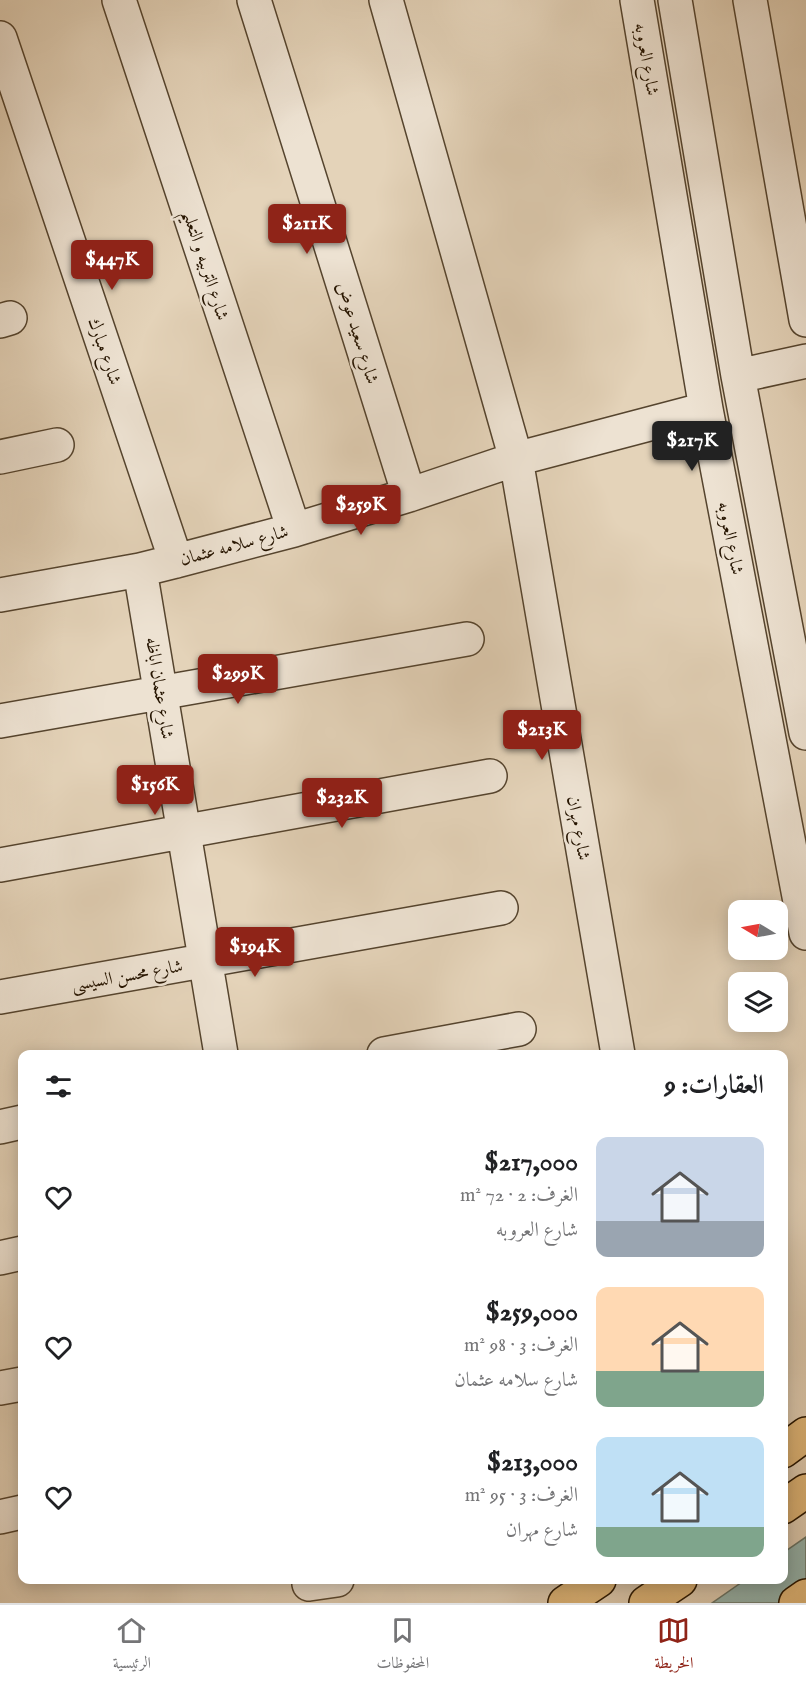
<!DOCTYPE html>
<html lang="ar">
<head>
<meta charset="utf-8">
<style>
  :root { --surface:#fff; --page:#f6f6f6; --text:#202124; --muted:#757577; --line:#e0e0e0; --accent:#8f2418 }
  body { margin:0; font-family:"IM FELL English",Amiri,serif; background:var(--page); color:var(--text); direction:rtl; height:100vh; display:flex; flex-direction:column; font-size:22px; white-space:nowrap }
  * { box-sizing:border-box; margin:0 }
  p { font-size:20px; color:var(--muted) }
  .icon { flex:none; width:33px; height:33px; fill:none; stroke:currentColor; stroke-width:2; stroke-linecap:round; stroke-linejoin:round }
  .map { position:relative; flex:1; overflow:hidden; direction:ltr }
  .side { position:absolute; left:18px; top:1050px; width:770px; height:534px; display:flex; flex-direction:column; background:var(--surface); border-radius:12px; box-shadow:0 3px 15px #0003; direction:rtl }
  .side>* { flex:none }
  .needle { width:39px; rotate:280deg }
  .buttons { position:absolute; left:728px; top:900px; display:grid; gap:12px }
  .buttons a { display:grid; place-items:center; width:60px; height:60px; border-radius:12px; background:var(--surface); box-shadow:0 3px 15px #0003; font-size:30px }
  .price { position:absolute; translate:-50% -51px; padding:0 14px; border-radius:6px; background:var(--accent); color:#fff; font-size:20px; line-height:39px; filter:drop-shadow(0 2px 3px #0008) }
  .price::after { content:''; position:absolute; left:50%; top:36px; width:18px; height:14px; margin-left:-9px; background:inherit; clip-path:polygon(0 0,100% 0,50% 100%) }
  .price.selected { background:#222; color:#fff }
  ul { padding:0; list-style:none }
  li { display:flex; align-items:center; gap:18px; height:150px; padding:0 24px }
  li span { display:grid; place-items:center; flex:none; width:168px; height:120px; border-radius:12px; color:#555 }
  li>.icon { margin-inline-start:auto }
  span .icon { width:72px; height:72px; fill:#fffc; stroke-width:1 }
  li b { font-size:26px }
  h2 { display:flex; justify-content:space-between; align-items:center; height:72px; padding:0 24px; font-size:26px }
  .dock { display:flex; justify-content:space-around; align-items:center; height:84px; border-top:2px solid var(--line); background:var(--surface); font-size:16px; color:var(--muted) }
  .dock a { display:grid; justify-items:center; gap:3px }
  .dock .selected { color:var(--accent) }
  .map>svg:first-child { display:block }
  .water { fill:#95b7b1; stroke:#68766a; stroke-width:1.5 }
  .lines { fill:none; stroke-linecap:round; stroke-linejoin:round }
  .minor-casing { stroke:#55442e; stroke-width:36 }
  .major-casing { stroke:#251400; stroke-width:36 }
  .highway-casing { stroke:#251400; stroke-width:36 }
  .minor { stroke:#ede2d2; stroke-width:33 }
  .major { stroke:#e2ba7c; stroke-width:33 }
  .highway { stroke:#e2ba7c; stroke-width:33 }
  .labels { text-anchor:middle; stroke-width:5; stroke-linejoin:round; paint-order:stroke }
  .street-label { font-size:18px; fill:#251400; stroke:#ede2d2 }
</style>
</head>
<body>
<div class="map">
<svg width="806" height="1603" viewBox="0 0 806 1603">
  <rect width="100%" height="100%" fill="#e4d3b9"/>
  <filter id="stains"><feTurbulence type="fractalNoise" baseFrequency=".00333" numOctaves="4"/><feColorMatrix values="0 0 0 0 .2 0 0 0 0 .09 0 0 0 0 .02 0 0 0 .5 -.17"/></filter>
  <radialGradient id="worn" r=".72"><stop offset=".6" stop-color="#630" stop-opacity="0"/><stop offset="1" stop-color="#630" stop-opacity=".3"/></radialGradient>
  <!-- water -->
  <path class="water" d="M806,1537V1603H712L745,1580H783V1553Z"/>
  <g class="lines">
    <!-- minor casing -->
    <g class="minor-casing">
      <path id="minor" d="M119,0L294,530
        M254,0L409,495
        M386,0L516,459L618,1054
        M637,0L706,409L806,933
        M675,0L738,376L806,733
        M750,0L806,320
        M0,38L176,561
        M0,321L10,318
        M738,376L806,361
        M0,457L57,445
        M140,570L221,1054
        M0,595L140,570L176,561L294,530L409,495L516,459L706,409
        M0,721L467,639
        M0,865L490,776
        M0,997L501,908
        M384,1054L519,1029
        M0,1127L22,1122
        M0,1258L22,1253
        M0,1388L22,1384
        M0,1517L22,1512
        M309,1584L337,1580"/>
    </g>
    <!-- major casing -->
    <g class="major-casing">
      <path id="major" d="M783,1451L806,1434
        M565,1603L599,1580"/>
    </g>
    <!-- highway casing -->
    <g class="highway-casing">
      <path id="highway" d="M783,1507L806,1491
        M646,1603L680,1580
        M796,1603L806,1596"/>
    </g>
    <!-- minor -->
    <use href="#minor" class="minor"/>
    <!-- major -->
    <use href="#major" class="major"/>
    <!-- highway -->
    <use href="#highway" class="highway"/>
  </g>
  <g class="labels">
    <!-- street labels -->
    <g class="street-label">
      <text transform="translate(647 59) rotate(80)" y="6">شارع العروبه</text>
      <text transform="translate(206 265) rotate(72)" y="6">شارع التربيه و التعليم</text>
      <text transform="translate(358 333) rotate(73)" y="6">شارع سعيد عوض</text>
      <text transform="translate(105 351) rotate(71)" y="6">شارع مبارك</text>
      <text transform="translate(731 538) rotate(79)" y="6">شارع العروبه</text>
      <text transform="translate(234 545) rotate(-15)" y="6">شارع سلامه عثمان</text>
      <text transform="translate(160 688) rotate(81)" y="6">شارع عثمان اباظه</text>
      <text transform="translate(579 828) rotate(80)" y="6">شارع مهران</text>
      <text transform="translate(127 975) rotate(-10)" y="6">شارع محسن السيسى</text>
    </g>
  </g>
  <rect width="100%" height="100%" filter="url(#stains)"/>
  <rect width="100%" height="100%" fill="url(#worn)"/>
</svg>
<div class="buttons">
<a><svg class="needle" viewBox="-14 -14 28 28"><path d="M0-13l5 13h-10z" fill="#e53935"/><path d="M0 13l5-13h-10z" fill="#757577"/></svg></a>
<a><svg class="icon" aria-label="layers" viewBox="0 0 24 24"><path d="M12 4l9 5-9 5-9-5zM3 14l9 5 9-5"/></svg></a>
</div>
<b class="price" style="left:307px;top:255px">$211K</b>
<b class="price" style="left:112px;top:291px">$447K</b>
<b class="price selected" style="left:692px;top:472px">$217K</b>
<b class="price" style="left:361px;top:536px">$259K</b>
<b class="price" style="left:238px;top:705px">$299K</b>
<b class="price" style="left:542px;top:761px">$213K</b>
<b class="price" style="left:155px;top:816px">$156K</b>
<b class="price" style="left:342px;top:829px">$232K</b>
<b class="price" style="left:255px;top:978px">$194K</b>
<section class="side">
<h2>العقارات: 9<svg class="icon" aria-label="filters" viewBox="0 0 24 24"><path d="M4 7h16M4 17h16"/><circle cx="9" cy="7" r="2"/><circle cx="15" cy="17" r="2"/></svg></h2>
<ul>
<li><span style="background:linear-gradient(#c9d6e8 70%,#9aa5b1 0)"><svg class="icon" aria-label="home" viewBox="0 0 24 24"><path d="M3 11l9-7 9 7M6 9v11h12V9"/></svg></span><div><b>$217,000</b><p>الغرف: 2 · 72 m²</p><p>شارع العروبه</p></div><svg class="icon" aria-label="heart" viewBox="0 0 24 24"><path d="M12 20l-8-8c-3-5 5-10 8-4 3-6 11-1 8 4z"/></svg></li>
<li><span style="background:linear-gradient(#ffd9b3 70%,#7fa58c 0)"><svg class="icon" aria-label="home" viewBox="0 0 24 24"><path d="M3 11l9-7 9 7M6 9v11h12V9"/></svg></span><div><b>$259,000</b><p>الغرف: 3 · 98 m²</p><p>شارع سلامه عثمان</p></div><svg class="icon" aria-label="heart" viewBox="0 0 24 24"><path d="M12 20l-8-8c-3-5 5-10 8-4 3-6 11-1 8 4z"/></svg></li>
<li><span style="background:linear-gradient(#bfe0f5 75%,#7fa58c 0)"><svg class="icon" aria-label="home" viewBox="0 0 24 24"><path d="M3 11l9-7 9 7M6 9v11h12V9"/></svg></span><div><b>$213,000</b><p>الغرف: 3 · 95 m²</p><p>شارع مهران</p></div><svg class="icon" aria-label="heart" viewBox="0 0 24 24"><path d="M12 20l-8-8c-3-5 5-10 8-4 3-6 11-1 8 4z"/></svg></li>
</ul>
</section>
</div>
<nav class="dock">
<a class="selected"><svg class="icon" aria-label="map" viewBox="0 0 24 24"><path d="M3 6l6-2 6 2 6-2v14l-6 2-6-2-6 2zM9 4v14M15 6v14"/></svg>الخريطة</a>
<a><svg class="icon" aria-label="saved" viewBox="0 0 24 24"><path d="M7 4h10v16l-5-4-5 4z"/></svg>المحفوظات</a>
<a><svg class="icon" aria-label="home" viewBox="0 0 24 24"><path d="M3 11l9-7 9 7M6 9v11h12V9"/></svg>الرئيسية</a>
</nav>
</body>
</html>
